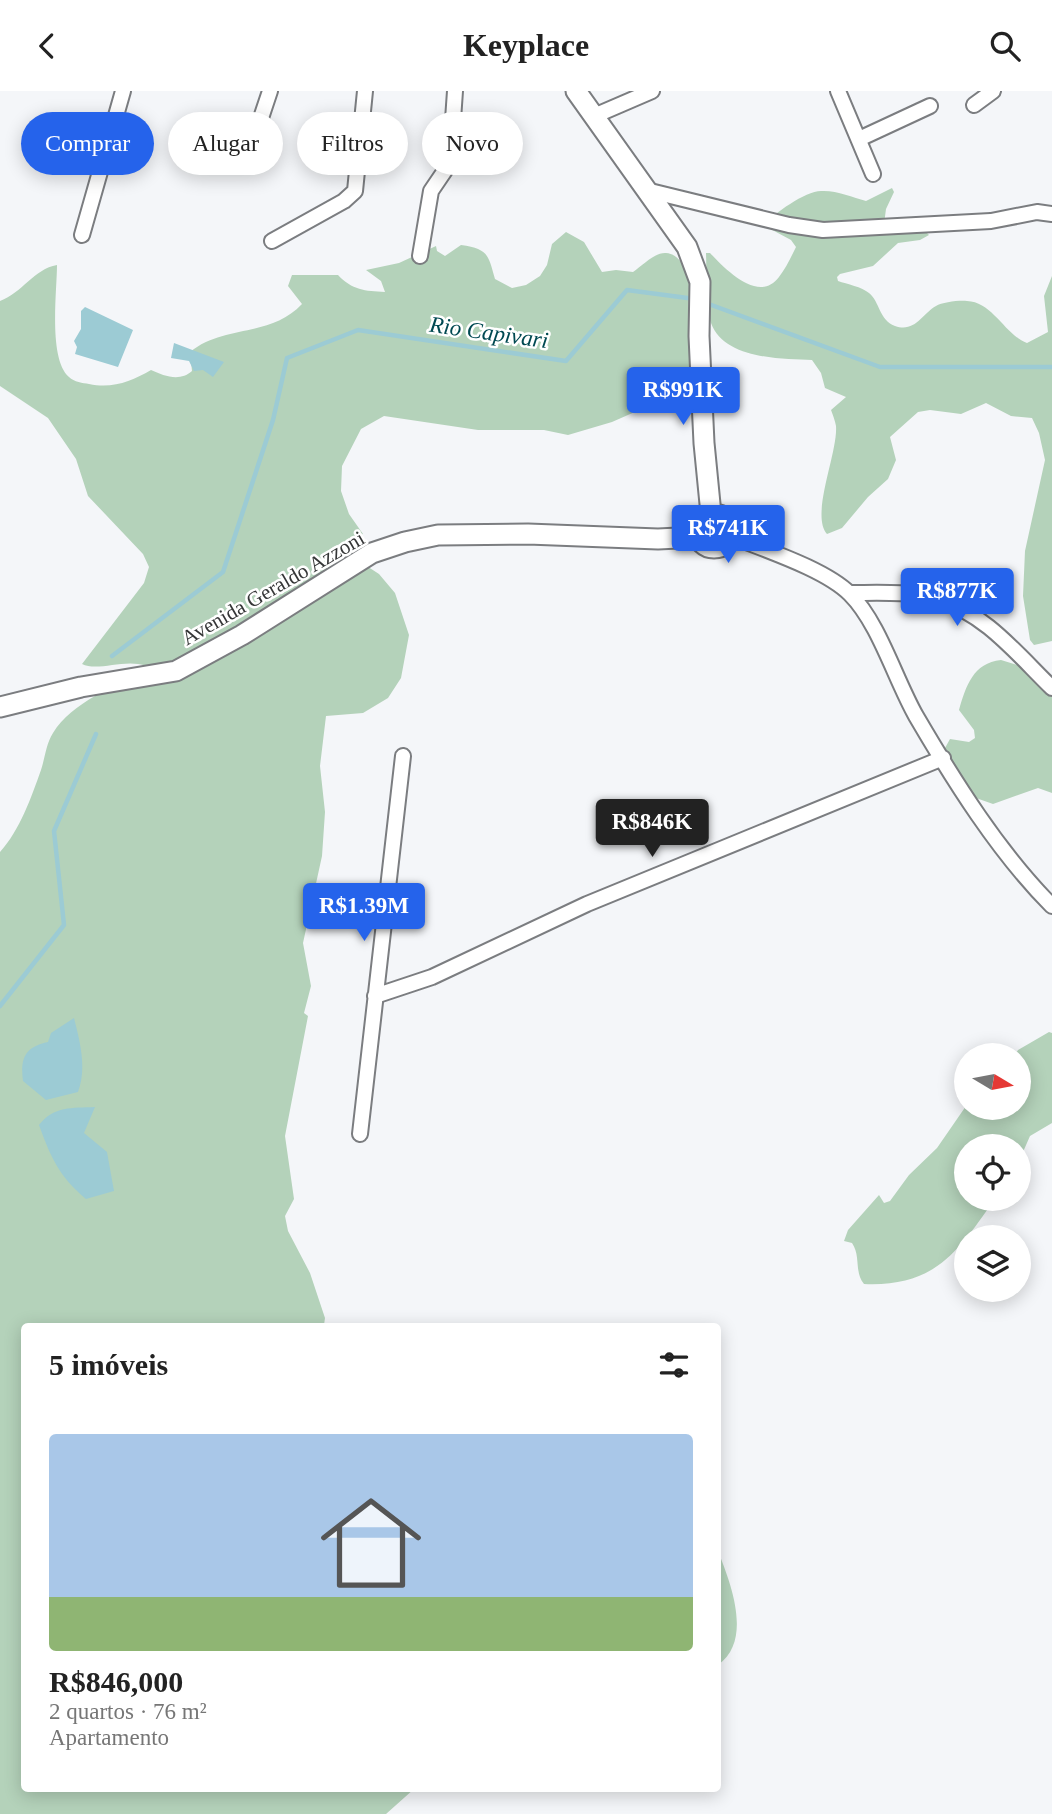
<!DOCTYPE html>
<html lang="pt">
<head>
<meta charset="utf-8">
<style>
  :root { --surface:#fff; --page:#f2f2f2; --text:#222; --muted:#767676; --accent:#2563eb }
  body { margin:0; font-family:"Times New Roman",serif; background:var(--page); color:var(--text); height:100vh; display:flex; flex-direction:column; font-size:26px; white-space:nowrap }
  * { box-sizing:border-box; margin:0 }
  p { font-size:23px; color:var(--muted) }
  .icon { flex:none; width:38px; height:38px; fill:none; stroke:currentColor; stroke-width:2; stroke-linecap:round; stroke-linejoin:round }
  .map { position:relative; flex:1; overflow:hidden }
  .details { position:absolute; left:21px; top:1232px; width:700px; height:469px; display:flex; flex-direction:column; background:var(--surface); border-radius:7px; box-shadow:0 4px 18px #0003 }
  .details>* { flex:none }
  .hud { position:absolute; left:21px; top:21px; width:700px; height:63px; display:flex; gap:14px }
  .needle { width:46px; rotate:100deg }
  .buttons { position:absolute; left:954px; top:952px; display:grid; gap:14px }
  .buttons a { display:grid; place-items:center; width:77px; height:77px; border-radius:50%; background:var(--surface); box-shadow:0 4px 18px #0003; font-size:35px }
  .price { position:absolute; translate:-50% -60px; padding:0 16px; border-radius:7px; background:var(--accent); color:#fff; font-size:23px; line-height:46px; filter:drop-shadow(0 2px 4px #0008) }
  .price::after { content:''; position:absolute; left:50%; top:42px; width:21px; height:16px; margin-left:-10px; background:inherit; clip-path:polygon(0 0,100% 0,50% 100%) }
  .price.active { background:#222; color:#fff }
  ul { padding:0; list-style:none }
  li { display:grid; align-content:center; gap:14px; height:371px; padding:0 28px }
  li span { display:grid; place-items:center; height:217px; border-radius:7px; color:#555 }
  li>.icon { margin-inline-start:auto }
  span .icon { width:126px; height:126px; fill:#fffc; stroke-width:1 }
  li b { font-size:30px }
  h2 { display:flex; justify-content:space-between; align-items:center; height:84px; padding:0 28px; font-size:30px }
  .pill { padding:0 24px; border-radius:32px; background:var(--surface); box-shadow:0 4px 18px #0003; font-size:24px; line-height:63px }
  .pill.active { background:var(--accent); color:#fff }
  header { display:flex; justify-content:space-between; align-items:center; height:91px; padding:0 28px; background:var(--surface); font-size:32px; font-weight:800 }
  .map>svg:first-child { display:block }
  .green { fill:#b4d2ba }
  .water { fill:#9ccbd4 }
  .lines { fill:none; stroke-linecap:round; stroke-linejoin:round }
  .stream { stroke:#9ccbd4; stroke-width:4.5 }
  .street-casing { stroke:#7b7d80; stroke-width:18 }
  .secondary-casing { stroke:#7b7d80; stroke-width:23 }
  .street { stroke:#fff; stroke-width:14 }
  .secondary { stroke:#fff; stroke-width:19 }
  .labels { text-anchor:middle; stroke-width:5; stroke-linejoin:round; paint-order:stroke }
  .street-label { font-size:21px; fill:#353637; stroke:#fff }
  .water-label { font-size:23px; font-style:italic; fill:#004952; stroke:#fff }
</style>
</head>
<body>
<header><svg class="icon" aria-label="back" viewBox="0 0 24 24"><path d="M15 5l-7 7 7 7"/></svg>Keyplace<svg class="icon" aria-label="search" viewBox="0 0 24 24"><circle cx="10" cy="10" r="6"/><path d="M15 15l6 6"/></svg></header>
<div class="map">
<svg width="1052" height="1723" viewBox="0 0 1052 1723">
  <rect width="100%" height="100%" fill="#f4f6f9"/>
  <!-- green -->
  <path class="green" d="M892,97L894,101L886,118L884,133L925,140L929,144L920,149L898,152L873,175L840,183L837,186L838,190C847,193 862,196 869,202C880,211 879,229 895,235C915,242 922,223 936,215C942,211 960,209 967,210C993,211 1005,244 1027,252L1048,241L1044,205L1052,185V550L1034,554L1030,549L1023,505L1025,460L1045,369L1039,342L1032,327L1011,325L986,312L961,323L930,319L918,321L890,346L896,369L888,388L868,406L842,437L827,443C810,424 838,362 836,335C835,330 833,324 831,319L846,306L825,297L821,282L812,269C781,268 724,268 711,232C704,212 707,184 706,162H710C725,178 759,213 779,186C786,177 791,166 796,156L791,149L763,134C774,123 805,100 821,100C836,99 852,106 866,110Z
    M566,141L584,151L602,181L616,179L633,181C642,175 655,161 666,162C704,165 698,275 687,298L612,331L568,344L544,339H478L384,325L361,338L342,375L341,400L349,423L363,443L333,456L322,465L359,470L379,483L395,502L409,544L401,587L388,607L363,622L326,625L320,675L325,721L322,765L303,852L311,895L304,922L308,925L285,1045L294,1108L285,1125L288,1140L310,1182L325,1227L324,1234L24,1236V1698H414L386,1723H0V761C20,739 31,707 41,679C45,667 46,653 53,642C71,612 117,593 147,580L146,575C125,567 98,581 82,573L144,492L149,476L143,463L88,405L76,368L48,327L0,295V210C22,202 34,178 57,174C57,200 48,268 69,286C74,291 83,292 89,293C113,298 132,290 151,279C164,285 180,291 192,280L190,261C224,233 270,247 302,213L288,195L292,184H338C352,199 365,200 385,201L381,190L366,179L399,172L436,155L437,160L445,165L461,154C488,158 488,163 495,188L512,197L526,194L540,185L547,174L552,153Z
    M1001,569L1020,575L1052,596V702L1038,697L993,713L976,707L956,682L945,657L950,648L969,651L975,647L974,639L959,619C966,595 973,572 1001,569Z
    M1049,941L1052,942V1032L1030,1045L1019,1070L1018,1055H966V1108H995C958,1160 936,1196 864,1193C854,1181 861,1165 852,1152L844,1150L848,1139L879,1104L884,1112L890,1110L909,1084L937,1057L966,1015L1018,1017V964H1015L1018,959Z
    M718,1460C731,1493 753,1549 718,1574Z"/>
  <!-- water -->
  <path class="water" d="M85,216L133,239L118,276L75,263L77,256L74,250L81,238V220Z
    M174,252L224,271L213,286L203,279L194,280L189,270L171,267Z
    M74,927C80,951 87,977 78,1001L46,1009L23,990C20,967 25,956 48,951L51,942Z
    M95,1016L84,1042L107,1061L114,1100L86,1108C59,1085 51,1067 39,1034C54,1015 72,1017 95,1016Z"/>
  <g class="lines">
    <!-- stream -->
    <path class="stream" d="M706,212L880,276H1052
      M112,565L223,481L273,329L287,267L358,239L566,270L627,199L695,208
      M0,915L64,834L54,740L96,643"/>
    <!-- street casing -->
    <g class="street-casing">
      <path id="street" d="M838,0L873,83
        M974,14L993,0
        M594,25L652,0
        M260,30L270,0
        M859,48L930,15
        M646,99L789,134L823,139L991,130L1037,121L1052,123
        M82,144L123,0
        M272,150L344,110L355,100L365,0
        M420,165L431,100L450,72L455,0
        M731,445C765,459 825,478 850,503C879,532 895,588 916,625C954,690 999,762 1052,815
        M850,502C878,502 909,500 937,508C985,522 1017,563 1052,597
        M375,905L432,886L587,813L943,667
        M360,1043L403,665"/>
    </g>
    <!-- secondary casing -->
    <g class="secondary-casing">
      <path id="secondary" d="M576,0L687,156L700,191L699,245L704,352L711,423
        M697 440a17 17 0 1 1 34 0a17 17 0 1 1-34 0Z
        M0,616L81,596L176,580L242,544L372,462L405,451L438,444L528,443L658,448L698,446"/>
    </g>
    <!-- street -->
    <use href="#street" class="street"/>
    <!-- secondary -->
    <use href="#secondary" class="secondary"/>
  </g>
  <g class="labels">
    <!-- street labels -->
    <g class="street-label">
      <text transform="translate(273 497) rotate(-30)" y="7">Avenida Geraldo Azzoni</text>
    </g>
    <!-- water labels -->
    <g class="water-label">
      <text transform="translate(489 241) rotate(8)" y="8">Rio Capivari</text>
    </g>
  </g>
</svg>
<div class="buttons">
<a><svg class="needle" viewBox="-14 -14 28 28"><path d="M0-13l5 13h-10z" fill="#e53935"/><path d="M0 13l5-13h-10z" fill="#767676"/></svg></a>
<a><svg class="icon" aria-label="locate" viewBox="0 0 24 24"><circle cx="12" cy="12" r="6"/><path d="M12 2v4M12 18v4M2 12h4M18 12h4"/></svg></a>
<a><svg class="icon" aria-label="layers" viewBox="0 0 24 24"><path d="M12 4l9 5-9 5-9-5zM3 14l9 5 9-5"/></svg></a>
</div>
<b class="price" style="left:683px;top:336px">R$991K</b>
<b class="price" style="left:728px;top:474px">R$741K</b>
<b class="price" style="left:957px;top:537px">R$877K</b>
<b class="price active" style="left:652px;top:768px">R$846K</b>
<b class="price" style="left:364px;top:852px">R$1.39M</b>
<div class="hud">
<a class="pill active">Comprar</a>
<a class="pill">Alugar</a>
<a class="pill">Filtros</a>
<a class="pill">Novo</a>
</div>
<section class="details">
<h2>5 imóveis<svg class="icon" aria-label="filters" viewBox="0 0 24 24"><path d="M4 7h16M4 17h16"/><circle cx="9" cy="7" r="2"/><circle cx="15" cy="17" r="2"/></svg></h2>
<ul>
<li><span style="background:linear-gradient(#a9c7e8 75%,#8fb573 0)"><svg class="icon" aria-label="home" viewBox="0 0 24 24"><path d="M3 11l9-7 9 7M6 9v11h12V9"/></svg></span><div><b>R$846,000</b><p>2 quartos · 76 m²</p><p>Apartamento</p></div></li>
</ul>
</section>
</div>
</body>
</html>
